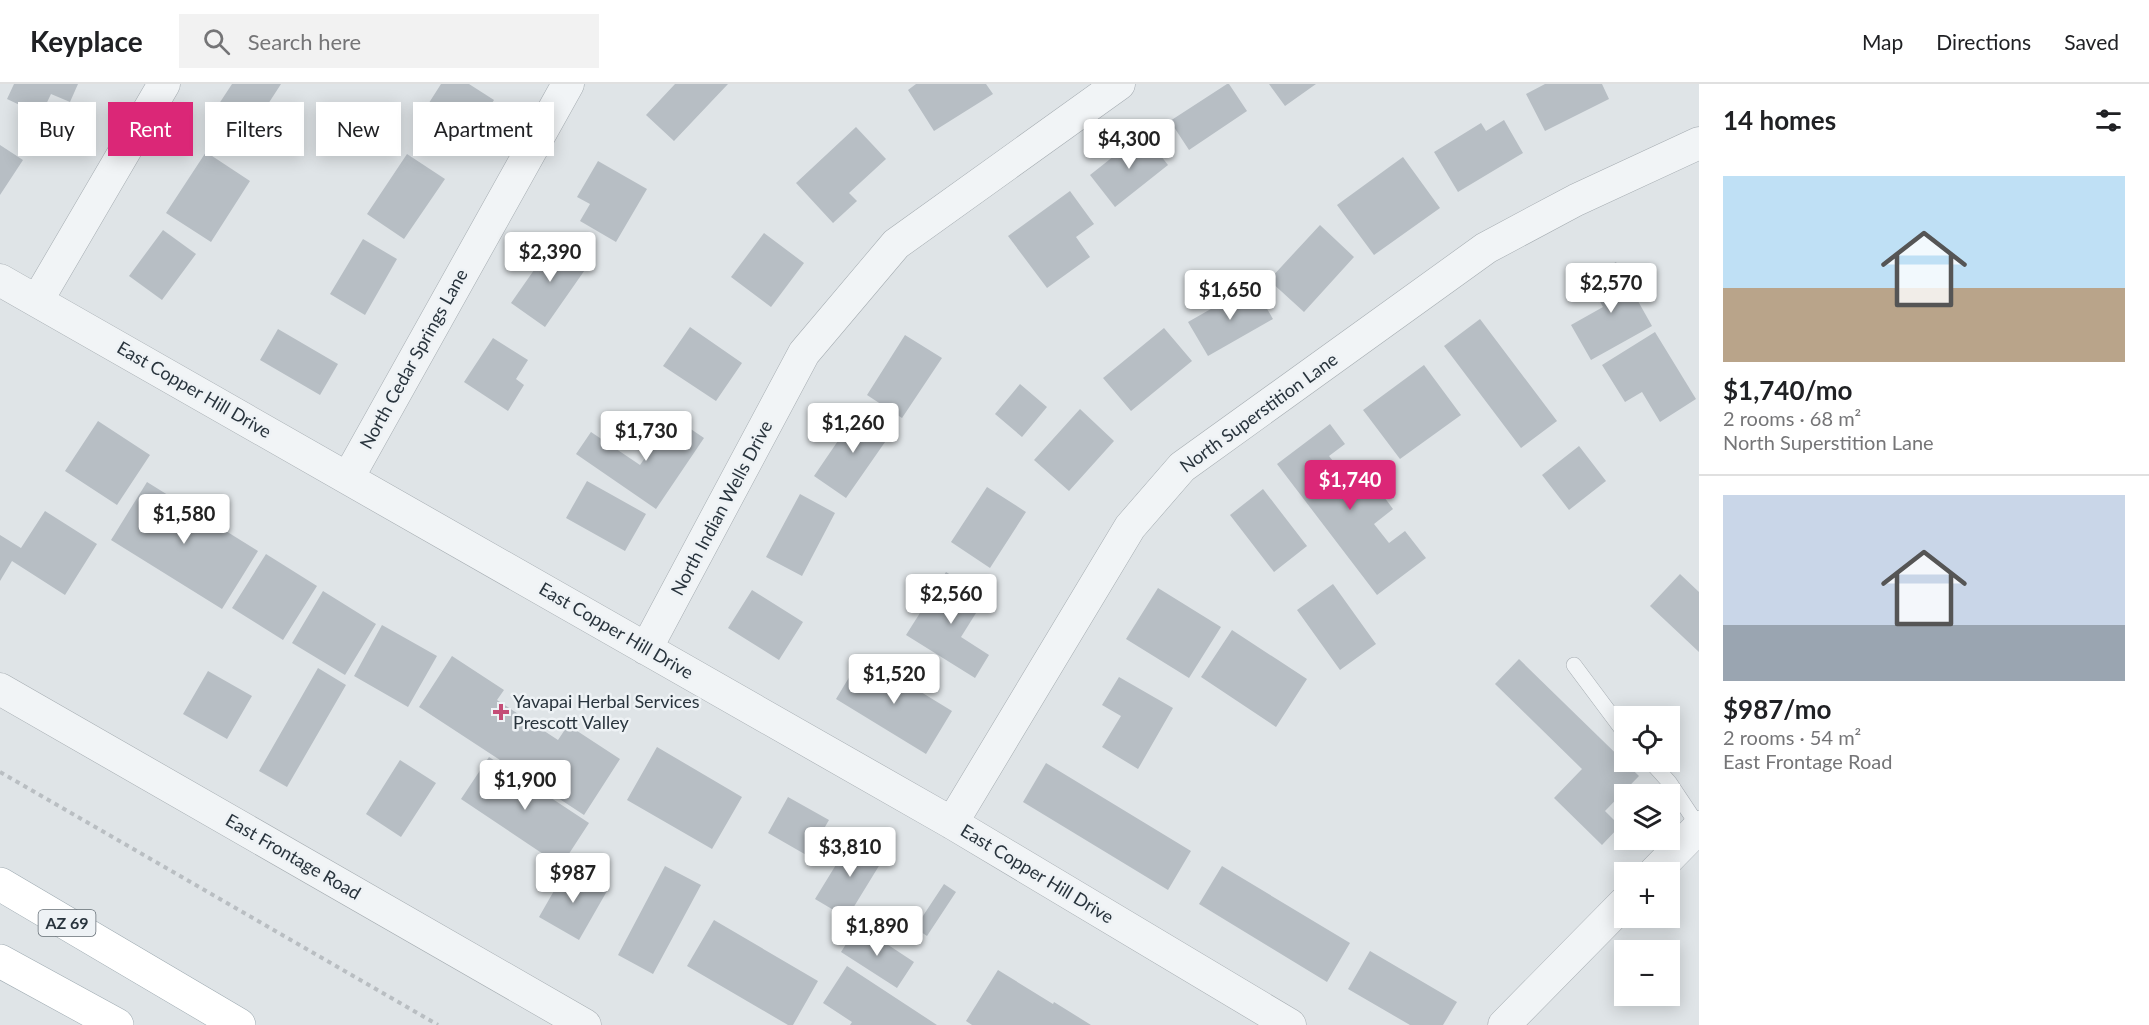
<!DOCTYPE html>
<html lang="en">
<head>
<meta charset="utf-8">
<style>
  :root { --surface:#fff; --page:#f2f2f2; --text:#202124; --muted:#757577; --line:#e0e0e0; --accent:#db2777 }
  body { margin:0; font-family:Lato,sans-serif; background:var(--page); color:var(--text); height:100vh; display:flex; flex-direction:column; font-size:22px; white-space:nowrap }
  * { box-sizing:border-box; margin:0 }
  p { font-size:20px; color:var(--muted) }
  .icon { flex:none; width:33px; height:33px; fill:none; stroke:currentColor; stroke-width:2; stroke-linecap:round; stroke-linejoin:round }
  .map { position:relative; flex:1; overflow:hidden }
  .drawer { display:flex; flex-direction:column; background:var(--surface); width:450px }
  .drawer>* { flex:none }
  .banner { position:absolute; left:18px; top:18px; width:570px; height:54px; display:flex; gap:12px }
  .fabs { position:absolute; left:1614px; top:622px; display:grid; gap:12px }
  .fabs a { display:grid; place-items:center; width:66px; height:66px; border-radius:0px; background:var(--surface); box-shadow:0 3px 15px #0003; font-size:30px }
  .price { position:absolute; translate:-50% -51px; padding:0 14px; border-radius:6px; background:#fff; color:#222; font-size:20px; line-height:39px; filter:drop-shadow(0 2px 3px #0008) }
  .price::after { content:''; position:absolute; left:50%; top:36px; width:18px; height:14px; margin-left:-9px; background:inherit; clip-path:polygon(0 0,100% 0,50% 100%) }
  .price.current { background:var(--accent); color:#fff }
  ul { padding:0; list-style:none }
  li { display:grid; align-content:center; gap:12px; height:318px; padding:0 24px }
  li+li { border-top:2px solid var(--line) }
  li span { display:grid; place-items:center; height:186px; border-radius:0px; color:#555 }
  li>.icon { margin-inline-start:auto }
  span .icon { width:108px; height:108px; fill:#fffc; stroke-width:1 }
  li b { font-size:26px }
  h2 { display:flex; justify-content:space-between; align-items:center; height:72px; padding:0 24px; font-size:26px }
  .chip { padding:0 21px; border-radius:0px; background:var(--surface); box-shadow:0 3px 15px #0003; font-size:21px; line-height:54px }
  .chip.current { background:var(--accent); color:#fff }
  header { display:flex; align-items:center; gap:36px; box-sizing:border-box; height:84px; padding:0 30px; background:var(--surface); border-bottom:2px solid var(--line) }
  header strong { font-size:28px }
  nav { display:flex; gap:33px; margin-inline-start:auto; font-size:21px }
  .search { width:420px; height:54px; background:var(--page); display:flex; align-items:center; gap:15px; box-sizing:border-box; padding:0 21px; border-radius:0px; color:var(--muted); font-size:22px }
  main { display:flex; flex:1; min-height:0 }
  .map>svg:first-child { display:block }
  .building { fill:#b7bec4 }
  .lines { fill:none; stroke-linecap:round; stroke-linejoin:round }
  .service-casing { stroke:#a5acb1; stroke-width:16 }
  .minor-casing { stroke:#a5acb1; stroke-width:33 }
  .primary-casing { stroke:#9fabb2; stroke-width:34 }
  .path { stroke:#b9bec2; stroke-width:4; stroke-dasharray:4.5 4.5; stroke-linecap:butt }
  .service { stroke:#f1f4f6; stroke-width:15 }
  .minor { stroke:#f1f4f6; stroke-width:32 }
  .primary { stroke:#fff; stroke-width:33 }
  .poi-dot { fill:#c44c76; stroke:#eef2f5; stroke-width:2 }
  .labels { text-anchor:middle; stroke-width:5; stroke-linejoin:round; paint-order:stroke }
  .shield { fill:#eef2f5; stroke:#646d74; stroke-width:1.5 }
  .shield-label { font-size:16px; font-weight:bold; fill:#29343d }
  .street-label { font-size:18px; fill:#29343d; stroke:#eef2f5 }
  .poi-label { font-size:18px; fill:#29343d; stroke:#eef2f5; text-anchor:start }
</style>
</head>
<body>
<header>
<strong>Keyplace</strong>
<div class="search"><svg class="icon" aria-label="search" viewBox="0 0 24 24"><circle cx="10" cy="10" r="6"/><path d="M15 15l6 6"/></svg>Search here</div>
<nav><a>Map</a><a>Directions</a><a>Saved</a></nav>
</header>
<main>
<div class="map">
<svg width="1699" height="941" viewBox="0 0 1699 941">
  <rect width="100%" height="100%" fill="#dfe4e7"/>
  <!-- building -->
  <path class="building" d="M14,0H78L70,18L51,10L41,31L7,15Z
    M232,0H281L246,54L211,32Z
    M441,0H469L494,16L459,72L413,44Z
    M675,0H728L674,57L646,31Z
    M916,0H986L993,10L934,47L908,6Z
    M1227,0H1229L1247,27L1189,66L1170,37Z
    M1269,0H1316L1285,22Z
    M1545,0H1602L1609,15L1545,47L1526,10Z
    M1504,36L1523,69L1458,108L1434,68L1481,39L1486,47Z
    M856,43L886,75L849,109L857,117L833,139L796,99Z
    M1143,49L1168,81L1115,123L1090,91Z
    M0,61L23,76L0,111Z
    M206,68L250,97L211,158L166,129Z
    M407,70L445,95L404,155L367,130Z
    M1403,73L1440,124L1374,171L1337,121Z
    M598,77L647,105L616,158L580,137L590,120L577,113Z
    M1070,107L1094,140L1076,153L1090,173L1047,204L1008,152Z
    M1320,141L1354,173L1304,228L1269,196Z
    M163,146L196,170L162,216L129,192Z
    M764,149L804,179L771,223L731,193Z
    M363,155L397,175L365,231L330,210Z
    M555,156L589,180L545,243L511,219Z
    M1616,178L1652,242L1591,276L1571,241L1603,223L1587,194Z
    M1253,201L1273,235L1208,272L1188,238Z
    M1480,235L1557,337L1521,364L1444,262Z
    M690,243L742,279L716,317L663,282Z
    M1164,244L1192,277L1131,327L1103,294Z
    M278,245L338,280L320,311L260,276Z
    M1655,248L1696,315L1660,338L1642,308L1625,318L1602,281Z
    M905,251L942,274L902,334L867,311Z
    M493,254L528,276L516,295L524,301L508,327L464,298Z
    M1424,281L1461,331L1400,375L1363,326Z
    M1020,300L1047,323L1022,353L995,330Z
    M1080,325L1114,357L1069,407L1034,376Z
    M859,326L892,348L846,414L814,392Z
    M673,333L704,354L656,425L576,370L591,348L640,381Z
    M98,337L150,371L117,421L65,387Z
    M1330,340L1345,360L1329,372L1352,401L1367,390L1393,425L1374,440L1389,459L1405,447L1426,474L1377,511L1277,380Z
    M1579,362L1606,397L1569,426L1542,391Z
    M587,397L646,430L625,467L566,434Z
    M147,398L258,467L222,525L111,456Z
    M987,403L1026,428L990,484L951,458Z
    M1263,405L1307,462L1274,488L1230,431Z
    M800,410L835,429L802,492L766,473Z
    M45,427L97,460L65,511L12,477L0,497V451L21,464Z
    M266,470L317,502L283,556L232,524Z
    M946,488L986,513L961,553L989,571L975,594L906,551Z
    M1680,490L1699,508V568L1650,522Z
    M1333,500L1376,560L1340,586L1297,526Z
    M1158,504L1221,543L1189,594L1126,555Z
    M752,506L803,538L779,576L728,544Z
    M323,507L376,540L345,591L292,559Z
    M382,541L437,572L408,623L354,592Z
    M1232,546L1307,595L1276,643L1201,593Z
    M452,572L504,606L497,616L558,656L568,641L620,675L584,731L419,623Z
    M862,572L952,627L926,670L836,615Z
    M1519,575L1639,692L1605,727L1620,742L1602,761L1554,714L1582,685L1495,600Z
    M318,584L346,601L287,703L259,687Z
    M208,587L252,612L227,655L183,630Z
    M1119,593L1173,624L1138,685L1102,663L1121,632L1102,621Z
    M657,663L742,713L712,765L627,716Z
    M489,673L589,739L561,782L461,715Z
    M400,676L436,699L401,753L366,730Z
    M1046,679L1191,767L1168,806L1023,718Z
    M788,713L829,736L808,772L768,749Z
    M853,753L885,772L847,834L815,815Z
    M665,782L701,801L653,890L618,871Z
    M1222,782L1350,859L1327,898L1199,820Z
    M567,784L607,807L579,856L539,833Z
    M944,800L956,808L927,852L915,844Z
    M714,836L818,897L793,941H788L687,882Z
    M858,841L914,878L897,904L841,868Z
    M1370,867L1457,918L1443,941H1410L1348,905Z
    M847,882L937,941H850L852,938L823,919Z
    M998,886L1053,920L1054,918L1091,941H972L966,937Z"/>
  <g class="lines">
    <!-- service casing -->
    <g class="service-casing">
      <path id="service" d="M1574,581L1624,648
        M1651,678L1669,698L1699,743"/>
    </g>
    <!-- minor casing -->
    <g class="minor-casing">
      <path id="minor" d="M0,196L952,739L1290,941
        M37,217L164,0
        M348,394L568,0
        M646,565L804,269L896,160L1119,0
        M0,605L585,941
        M952,739L1130,443L1182,383L1486,164L1576,116L1699,59
        M1654,789L1699,743
        M1504,941L1624,819"/>
    </g>
    <!-- primary casing -->
    <g class="primary-casing">
      <path id="primary" d="M0,800L239,941
        M0,877L117,941"/>
    </g>
    <!-- path -->
    <path class="path" d="M0,688L438,941"/>
    <!-- service -->
    <use href="#service" class="service"/>
    <!-- minor -->
    <use href="#minor" class="minor"/>
    <!-- primary -->
    <use href="#primary" class="primary"/>
  </g>
  <!-- markers -->
  <path class="poi-dot" d="M498 619h6v6h6v6h-6v6h-6v-6h-6v-6h6z"/>
  <g class="labels">
    <!-- shield labels -->
    <rect class="shield" x="38.5" y="826" width="57" height="26" rx="4.5"/>
    <g class="shield-label">
      <text x="67" y="845">AZ 69</text>
    </g>
    <!-- street labels -->
    <g class="street-label">
      <text transform="translate(414 275) rotate(-61)" y="6">North Cedar Springs Lane</text>
      <text transform="translate(194 306) rotate(30)" y="6">East Copper Hill Drive</text>
      <text transform="translate(1259 329) rotate(-36)" y="6">North Superstition Lane</text>
      <text transform="translate(722 424) rotate(-62)" y="6">North Indian Wells Drive</text>
      <text transform="translate(616 547) rotate(30)" y="6">East Copper Hill Drive</text>
      <text transform="translate(293 773) rotate(30)" y="6">East Frontage Road</text>
      <text transform="translate(1037 790) rotate(31)" y="6">East Copper Hill Drive</text>
    </g>
    <!-- poi labels -->
    <g class="poi-label">
      <text x="513" y="624">Yavapai Herbal Services<tspan x="513" dy="21">Prescott Valley</tspan></text>
    </g>
  </g>
</svg>
<div class="fabs">
<a><svg class="icon" aria-label="locate" viewBox="0 0 24 24"><circle cx="12" cy="12" r="6"/><path d="M12 2v4M12 18v4M2 12h4M18 12h4"/></svg></a>
<a><svg class="icon" aria-label="layers" viewBox="0 0 24 24"><path d="M12 4l9 5-9 5-9-5zM3 14l9 5 9-5"/></svg></a>
<a>+</a>
<a>−</a>
</div>
<b class="price" style="left:1129px;top:86px">$4,300</b>
<b class="price" style="left:550px;top:199px">$2,390</b>
<b class="price" style="left:1611px;top:230px">$2,570</b>
<b class="price" style="left:1230px;top:237px">$1,650</b>
<b class="price" style="left:853px;top:370px">$1,260</b>
<b class="price" style="left:646px;top:378px">$1,730</b>
<b class="price current" style="left:1350px;top:427px">$1,740</b>
<b class="price" style="left:184px;top:461px">$1,580</b>
<b class="price" style="left:951px;top:541px">$2,560</b>
<b class="price" style="left:894px;top:621px">$1,520</b>
<b class="price" style="left:525px;top:727px">$1,900</b>
<b class="price" style="left:850px;top:794px">$3,810</b>
<b class="price" style="left:573px;top:820px">$987</b>
<b class="price" style="left:877px;top:873px">$1,890</b>
<div class="banner">
<a class="chip">Buy</a>
<a class="chip current">Rent</a>
<a class="chip">Filters</a>
<a class="chip">New</a>
<a class="chip">Apartment</a>
</div>
</div>
<section class="drawer">
<h2>14 homes<svg class="icon" aria-label="filters" viewBox="0 0 24 24"><path d="M4 7h16M4 17h16"/><circle cx="9" cy="7" r="2"/><circle cx="15" cy="17" r="2"/></svg></h2>
<ul>
<li><span style="background:linear-gradient(#bfe0f5 60%,#b9a48a 0)"><svg class="icon" aria-label="home" viewBox="0 0 24 24"><path d="M3 11l9-7 9 7M6 9v11h12V9"/></svg></span><div><b>$1,740/mo</b><p>2 rooms · 68 m²</p><p>North Superstition Lane</p></div></li>
<li><span style="background:linear-gradient(#c9d6e8 70%,#9aa5b1 0)"><svg class="icon" aria-label="home" viewBox="0 0 24 24"><path d="M3 11l9-7 9 7M6 9v11h12V9"/></svg></span><div><b>$987/mo</b><p>2 rooms · 54 m²</p><p>East Frontage Road</p></div></li>
</ul>
</section>
</main>
</body>
</html>
